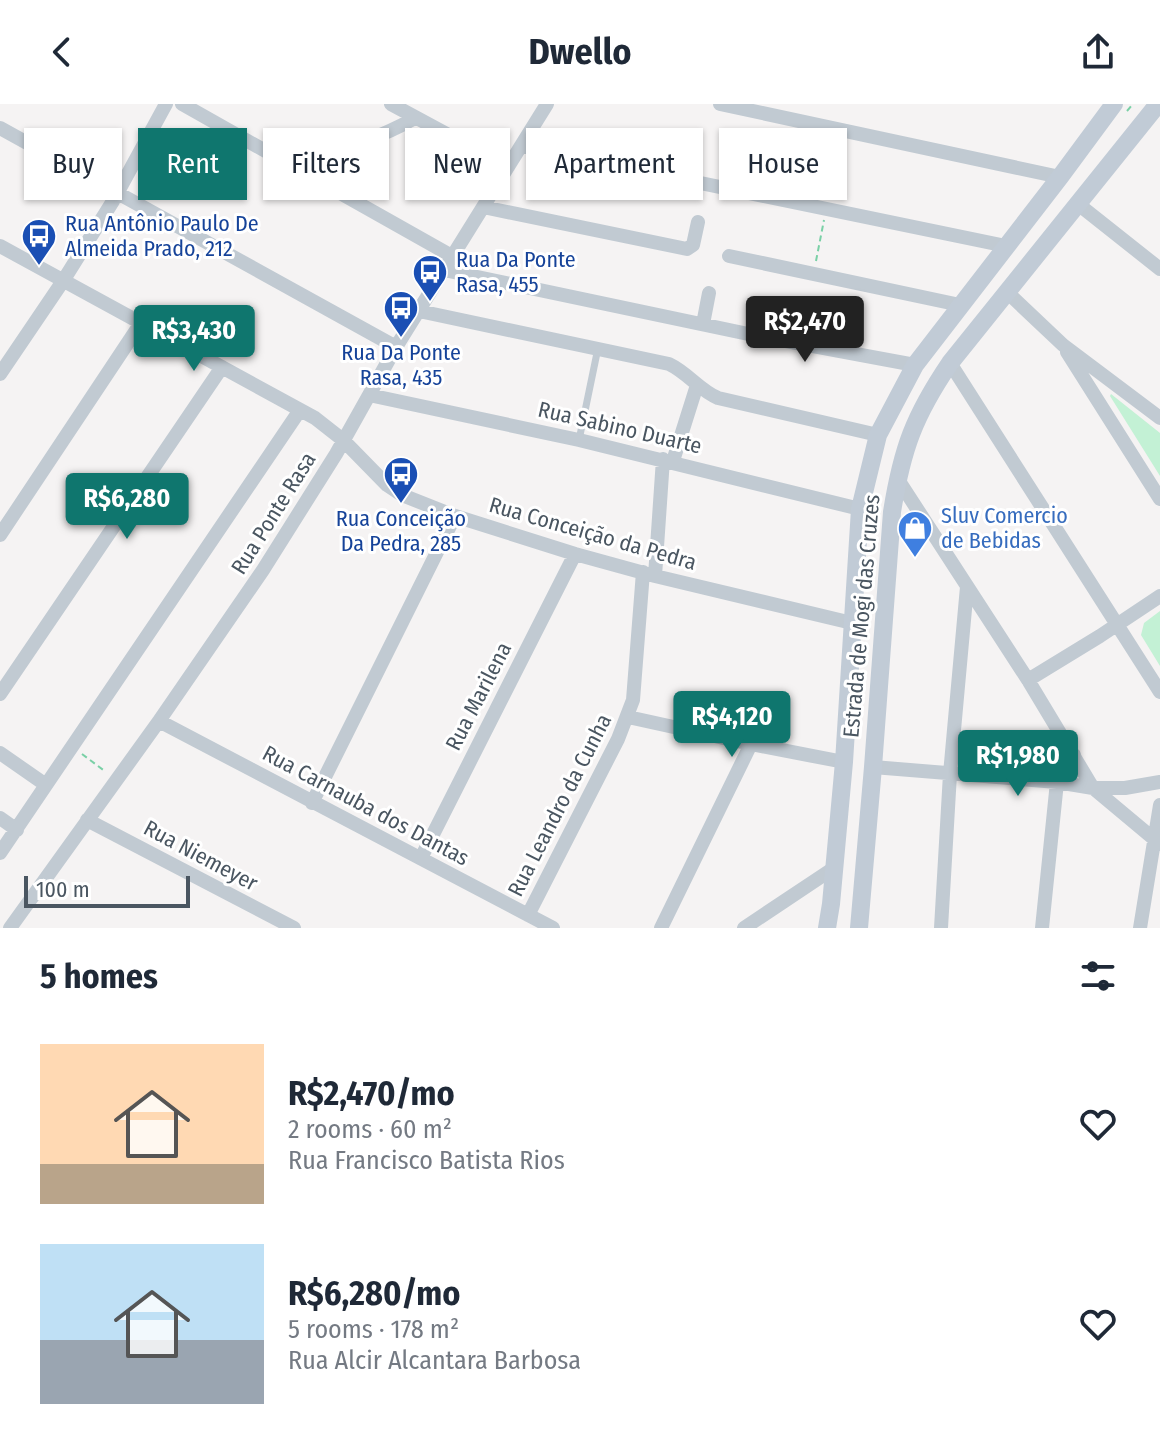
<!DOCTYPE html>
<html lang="en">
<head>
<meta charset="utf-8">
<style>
  :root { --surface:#fff; --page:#f2f2f3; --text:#1f2937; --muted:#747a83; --accent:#0f766e }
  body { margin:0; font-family:"Fira Sans Condensed",sans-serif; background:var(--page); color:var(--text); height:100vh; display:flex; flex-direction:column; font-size:30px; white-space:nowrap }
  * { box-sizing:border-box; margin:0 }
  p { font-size:26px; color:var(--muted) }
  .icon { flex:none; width:44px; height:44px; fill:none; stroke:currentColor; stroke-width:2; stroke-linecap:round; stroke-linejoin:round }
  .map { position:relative; height:824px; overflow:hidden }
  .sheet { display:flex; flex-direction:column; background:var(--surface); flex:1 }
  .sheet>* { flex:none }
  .hud { position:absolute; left:24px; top:24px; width:1112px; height:72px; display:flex; gap:16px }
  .scale { position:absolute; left:24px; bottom:20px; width:166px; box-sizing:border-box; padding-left:8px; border:4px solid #4a5661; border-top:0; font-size:22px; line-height:28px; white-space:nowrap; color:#4a5661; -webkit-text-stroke:6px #fff; paint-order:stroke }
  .price { position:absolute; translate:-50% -68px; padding:0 18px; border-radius:8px; background:var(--accent); color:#fff; font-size:26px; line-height:52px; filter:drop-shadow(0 2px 4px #0008) }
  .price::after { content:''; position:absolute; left:50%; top:48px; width:24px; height:18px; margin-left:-12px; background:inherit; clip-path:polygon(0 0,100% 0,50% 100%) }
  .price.selected { background:#222; color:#fff }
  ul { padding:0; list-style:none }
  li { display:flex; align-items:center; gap:24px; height:200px; padding:0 40px }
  li span { display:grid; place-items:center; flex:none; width:224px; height:160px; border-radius:0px; color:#555 }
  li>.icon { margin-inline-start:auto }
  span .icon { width:96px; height:96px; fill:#fffc; stroke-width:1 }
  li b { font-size:34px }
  h2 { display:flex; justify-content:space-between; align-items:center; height:96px; padding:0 40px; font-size:34px }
  .pill { padding:0 28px; border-radius:0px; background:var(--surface); box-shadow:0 2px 6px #0004; font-size:28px; line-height:72px }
  .pill.selected { background:var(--accent); color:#fff }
  header { display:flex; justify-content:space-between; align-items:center; height:104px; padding:0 40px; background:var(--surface); font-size:36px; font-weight:700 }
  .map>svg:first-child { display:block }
  .green { fill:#c3f1d5 }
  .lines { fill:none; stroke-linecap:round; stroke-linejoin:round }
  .path { stroke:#7ad0a6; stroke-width:2; stroke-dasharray:6 4; stroke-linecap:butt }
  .lane { stroke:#c1cad2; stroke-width:7 }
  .street { stroke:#c1cad2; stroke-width:14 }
  .secondary { stroke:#c1cbd6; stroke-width:18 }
  .labels { text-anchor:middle; stroke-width:6; stroke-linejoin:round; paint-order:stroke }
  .transit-label { font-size:22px; fill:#164399; stroke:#fff; text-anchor:start }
  .street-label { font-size:22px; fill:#4a5661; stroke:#fff }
  .shop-label { font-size:22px; fill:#366cbe; stroke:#fff; text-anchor:start }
</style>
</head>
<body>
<header><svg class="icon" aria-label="back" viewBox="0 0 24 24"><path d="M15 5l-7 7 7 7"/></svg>Dwello<svg class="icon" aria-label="share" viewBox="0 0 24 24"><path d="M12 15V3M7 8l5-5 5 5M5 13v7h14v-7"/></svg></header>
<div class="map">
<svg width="1160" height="824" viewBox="0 0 1160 824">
  <rect width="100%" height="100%" fill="#f5f3f3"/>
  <!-- green -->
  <path class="green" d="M1111,290L1160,329V372L1110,292Z
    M1160,507V562L1141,531L1144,519Z"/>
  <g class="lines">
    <!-- path -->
    <path class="path" d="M1127,7L1133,0
      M816,157L824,116
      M82,650L106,668"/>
    <!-- lane -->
    <path class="lane" d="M579,336L598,244"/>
    <!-- street -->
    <path class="street" d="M182,0L452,152
      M391,0L508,63
      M720,0L1060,73
      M0,24L396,243
      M521,42L1006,142
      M289,61C333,48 375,37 415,14
      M1078,100L1160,165
      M483,103L687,145L693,141L698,118
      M0,142L315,314L343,336L387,381L402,391L455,412L575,450L655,472L852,519
      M729,152L960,201
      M444,166L753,231L915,261
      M1007,188L1063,241L1160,314
      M419,207L669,260C688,269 699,286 718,294L878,331
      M703,220L709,189
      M770,234L777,201
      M1067,248L1160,395
      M950,259L1160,588
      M0,270L63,177L113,97L166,0
      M369,291L579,336L860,405
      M673,357L697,281
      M897,374L1028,576L1093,684L1160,740
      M0,431L141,219
      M655,472L663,355
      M1028,576L1100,532L1160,492
      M0,590L222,263
      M628,613L751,640L844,658
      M159,617L553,824
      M0,649L46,681
      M873,663L1057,678L1093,684H1125L1160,678
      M312,699L455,412
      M0,714L17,726
      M87,716L294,824
      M0,749L300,306
      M421,754L575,450
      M528,811L618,635L633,596L643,468
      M10,824L159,617L263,466L336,350L396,243L547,0
      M661,824L751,640
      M744,824L834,764
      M941,824L950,670L967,483
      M1042,824L1057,678L1074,651
      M1140,824L1160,701"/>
    <!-- secondary -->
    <path class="secondary" d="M827,824L831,800L844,658L860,405L878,331L915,261L1060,73L1114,0
      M859,824L873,663L892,408C902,345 914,312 950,259L1158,0"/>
  </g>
  <!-- icons -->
  <defs>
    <g id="bus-pin" transform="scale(1.8)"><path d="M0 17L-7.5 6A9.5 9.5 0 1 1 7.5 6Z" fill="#1a4fb4" stroke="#fff"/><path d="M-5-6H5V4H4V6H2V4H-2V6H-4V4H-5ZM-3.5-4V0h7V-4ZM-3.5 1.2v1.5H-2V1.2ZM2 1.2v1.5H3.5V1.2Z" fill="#fff"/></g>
    <g id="shop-pin" transform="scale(1.8)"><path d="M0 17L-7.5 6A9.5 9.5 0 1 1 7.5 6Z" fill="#3f7fe0" stroke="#fff"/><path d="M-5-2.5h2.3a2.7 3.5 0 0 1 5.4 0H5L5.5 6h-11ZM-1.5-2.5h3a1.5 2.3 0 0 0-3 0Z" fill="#fff"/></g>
  </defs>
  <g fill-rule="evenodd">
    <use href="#bus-pin" x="39" y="132"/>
    <use href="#bus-pin" x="430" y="168"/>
    <use href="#bus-pin" x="401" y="204"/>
    <use href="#bus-pin" x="401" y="370"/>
    <use href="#shop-pin" x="915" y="424"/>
  </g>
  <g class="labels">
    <!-- transit labels -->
    <g class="transit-label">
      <text x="65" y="127">Rua Antônio Paulo De<tspan x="65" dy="25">Almeida Prado, 212</tspan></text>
      <text x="456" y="163">Rua Da Ponte<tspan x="456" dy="25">Rasa, 455</tspan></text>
      <text x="401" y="256" text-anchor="middle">Rua Da Ponte<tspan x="401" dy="25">Rasa, 435</tspan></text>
      <text x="401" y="422" text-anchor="middle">Rua Conceição<tspan x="401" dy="25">Da Pedra, 285</tspan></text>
    </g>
    <!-- street labels -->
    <g class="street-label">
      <text transform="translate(620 323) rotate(13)" y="8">Rua Sabino Duarte</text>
      <text transform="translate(273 409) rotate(-58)" y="8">Rua Ponte Rasa</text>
      <text transform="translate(593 429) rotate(16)" y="8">Rua Conceição da Pedra</text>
      <text transform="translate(861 512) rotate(-85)" y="8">Estrada de Mogi das Cruzes</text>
      <text transform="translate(478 592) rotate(-63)" y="8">Rua Marilena</text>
      <text transform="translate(366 701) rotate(28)" y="8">Rua Carnauba dos Dantas</text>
      <text transform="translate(559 701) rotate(-63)" y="8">Rua Leandro da Cunha</text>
      <text transform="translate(201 751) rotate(28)" y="8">Rua Niemeyer</text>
    </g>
    <!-- shop labels -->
    <g class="shop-label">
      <text x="941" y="419">Sluv Comercio<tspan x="941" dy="25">de Bebidas</tspan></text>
    </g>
  </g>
</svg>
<div class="scale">100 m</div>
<b class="price selected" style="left:805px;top:260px">R$2,470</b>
<b class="price" style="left:194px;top:269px">R$3,430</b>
<b class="price" style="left:127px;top:437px">R$6,280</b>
<b class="price" style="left:732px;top:655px">R$4,120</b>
<b class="price" style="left:1018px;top:694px">R$1,980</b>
<div class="hud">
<a class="pill">Buy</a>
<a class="pill selected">Rent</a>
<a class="pill">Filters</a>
<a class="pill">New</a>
<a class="pill">Apartment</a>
<a class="pill">House</a>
</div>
</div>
<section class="sheet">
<h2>5 homes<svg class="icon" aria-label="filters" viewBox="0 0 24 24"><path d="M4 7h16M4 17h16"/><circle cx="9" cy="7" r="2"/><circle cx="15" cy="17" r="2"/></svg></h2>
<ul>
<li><span style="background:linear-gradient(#ffd9b3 75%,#b9a48a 0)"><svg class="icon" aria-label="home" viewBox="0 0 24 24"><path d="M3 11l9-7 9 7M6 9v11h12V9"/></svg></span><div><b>R$2,470/mo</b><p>2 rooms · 60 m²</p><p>Rua Francisco Batista Rios</p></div><svg class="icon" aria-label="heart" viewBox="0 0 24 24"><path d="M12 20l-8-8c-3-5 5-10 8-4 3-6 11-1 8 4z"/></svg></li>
<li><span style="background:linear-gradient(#bfe0f5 60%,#9aa5b1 0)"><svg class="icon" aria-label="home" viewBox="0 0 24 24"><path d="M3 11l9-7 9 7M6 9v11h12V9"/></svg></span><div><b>R$6,280/mo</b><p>5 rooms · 178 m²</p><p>Rua Alcir Alcantara Barbosa</p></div><svg class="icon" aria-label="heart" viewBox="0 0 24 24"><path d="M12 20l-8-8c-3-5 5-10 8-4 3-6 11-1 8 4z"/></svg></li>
</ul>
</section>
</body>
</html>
